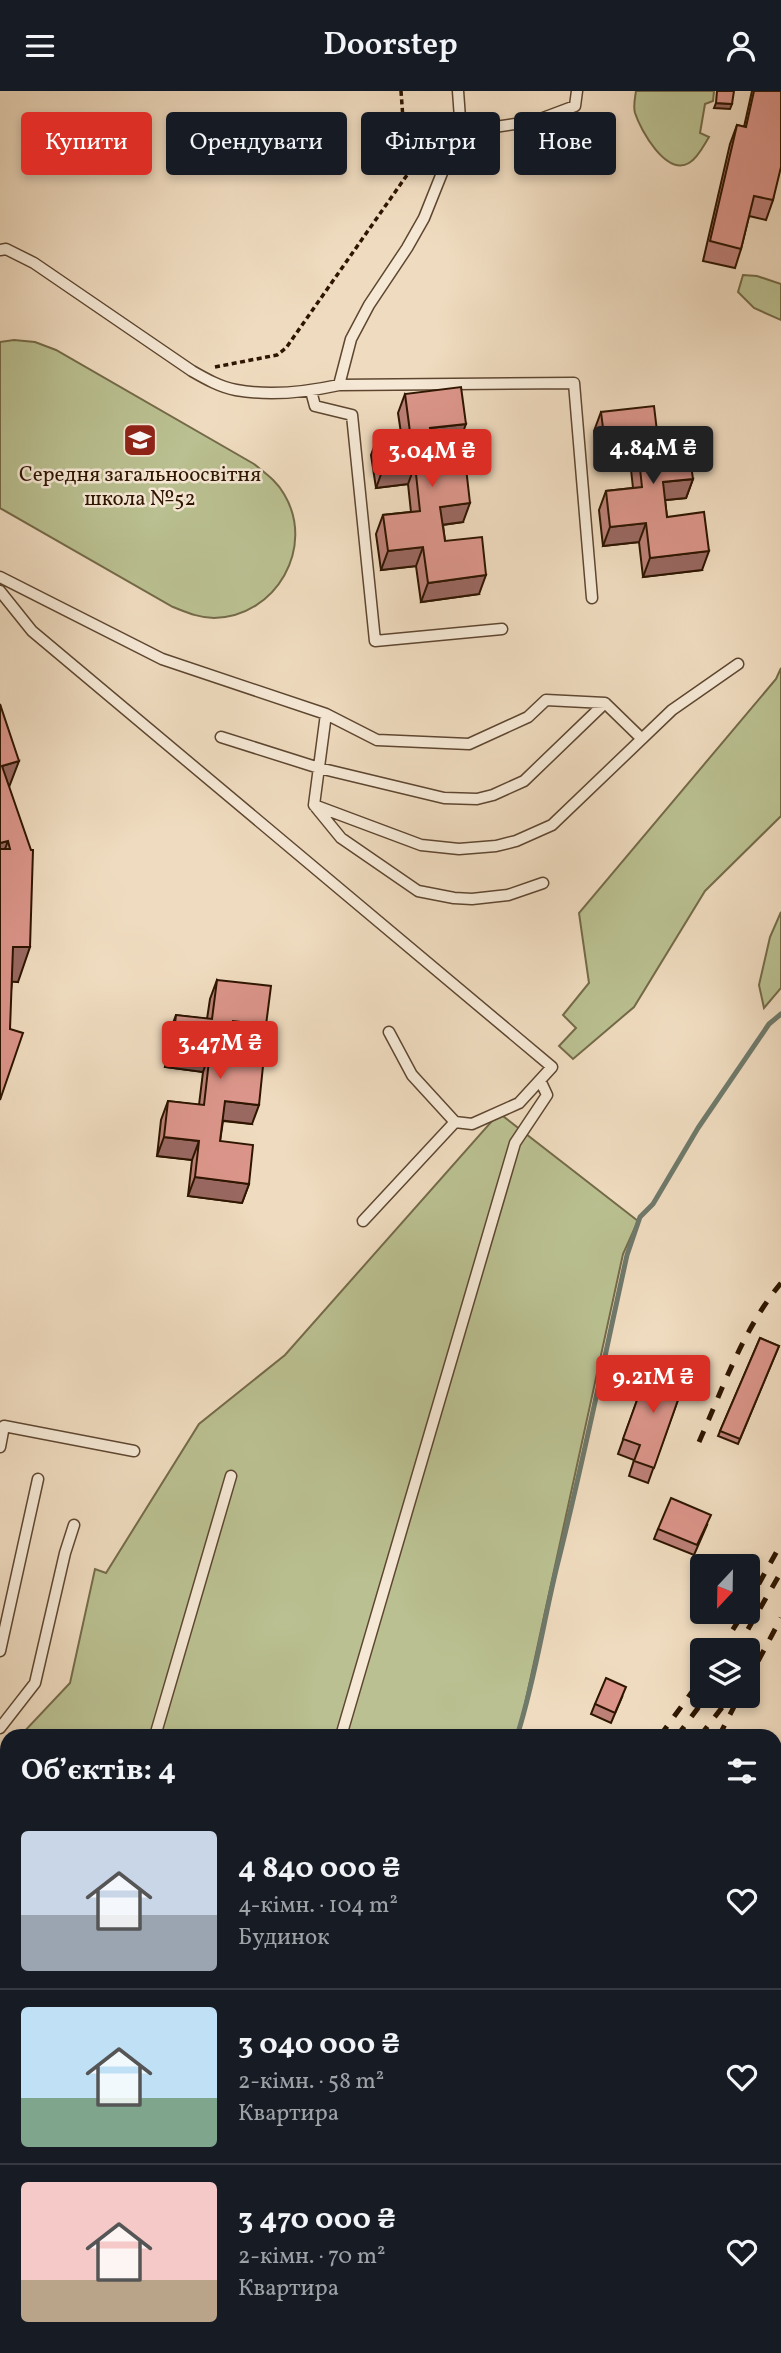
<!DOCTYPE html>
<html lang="uk">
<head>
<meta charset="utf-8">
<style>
  :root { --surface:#171b24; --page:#20242c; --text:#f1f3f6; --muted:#9ea1a6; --line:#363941; --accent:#d93025 }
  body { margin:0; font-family:Vollkorn,serif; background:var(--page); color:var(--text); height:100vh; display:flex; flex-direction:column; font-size:26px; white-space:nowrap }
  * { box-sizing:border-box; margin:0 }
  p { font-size:23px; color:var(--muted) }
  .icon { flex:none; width:38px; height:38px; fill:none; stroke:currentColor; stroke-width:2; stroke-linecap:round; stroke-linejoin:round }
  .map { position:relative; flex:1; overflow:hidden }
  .drawer { position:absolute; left:0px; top:1638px; width:782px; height:625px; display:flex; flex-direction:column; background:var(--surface); border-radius:21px 21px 0 0; box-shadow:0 4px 10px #0003 }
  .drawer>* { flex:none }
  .guide { position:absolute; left:21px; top:21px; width:740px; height:63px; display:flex; gap:14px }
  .needle { width:46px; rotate:202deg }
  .buttons { position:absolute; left:690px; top:1463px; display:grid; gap:14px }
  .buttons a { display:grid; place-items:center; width:70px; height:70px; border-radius:7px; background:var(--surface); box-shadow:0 4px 10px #0003; font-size:35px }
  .price { position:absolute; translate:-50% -60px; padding:0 16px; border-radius:7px; background:var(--accent); color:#fff; font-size:23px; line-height:46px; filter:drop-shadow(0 2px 4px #0008) }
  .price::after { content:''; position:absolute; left:50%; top:42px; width:21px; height:16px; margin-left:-10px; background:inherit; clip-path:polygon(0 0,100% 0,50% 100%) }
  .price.on { background:#222; color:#fff }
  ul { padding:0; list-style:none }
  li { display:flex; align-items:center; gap:21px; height:175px; padding:0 21px }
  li+li { border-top:2px solid var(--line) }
  li span { display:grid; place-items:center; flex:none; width:196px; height:140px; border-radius:7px; color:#555 }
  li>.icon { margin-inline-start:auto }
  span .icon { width:84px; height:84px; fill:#fffc; stroke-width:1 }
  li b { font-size:30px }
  h2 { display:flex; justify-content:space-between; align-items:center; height:84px; padding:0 21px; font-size:30px }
  .chip { padding:0 24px; border-radius:7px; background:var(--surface); box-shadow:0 4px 10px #0003; font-size:24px; line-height:63px }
  .chip.on { background:var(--accent); color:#fff }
  header { display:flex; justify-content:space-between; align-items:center; height:91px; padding:0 21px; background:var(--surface); font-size:32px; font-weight:600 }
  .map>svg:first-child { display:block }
  .green { fill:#bac091; stroke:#746a48; stroke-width:2 }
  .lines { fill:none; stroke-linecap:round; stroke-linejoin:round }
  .stream { stroke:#6f796a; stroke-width:5 }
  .service-casing { stroke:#5e4630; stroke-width:13 }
  .minor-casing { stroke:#5e4630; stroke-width:24 }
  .path { stroke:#2e1500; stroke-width:3.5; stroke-dasharray:5 3.5; stroke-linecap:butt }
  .service { stroke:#f5e8d5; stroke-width:10 }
  .minor { stroke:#f5e8d5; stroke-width:21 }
  .rail { stroke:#2e1500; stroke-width:5; stroke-dasharray:12 12; stroke-linecap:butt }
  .wall { fill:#bc8077; stroke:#2e1500; stroke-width:2 }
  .shaded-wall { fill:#996861; stroke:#2e1500; stroke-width:2 }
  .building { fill:#db958a; stroke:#2e1500; stroke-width:2 }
  .labels { text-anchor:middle; stroke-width:5; stroke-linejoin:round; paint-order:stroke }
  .poi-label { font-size:21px; fill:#2e1500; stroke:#f5e8d5 }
</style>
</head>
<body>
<header><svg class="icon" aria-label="menu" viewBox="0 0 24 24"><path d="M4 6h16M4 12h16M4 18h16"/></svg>Doorstep<svg class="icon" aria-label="person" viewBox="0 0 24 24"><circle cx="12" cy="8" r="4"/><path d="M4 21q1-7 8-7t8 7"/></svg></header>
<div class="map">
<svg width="781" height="2262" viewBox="0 0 781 2262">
  <rect width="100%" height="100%" fill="#efdbbf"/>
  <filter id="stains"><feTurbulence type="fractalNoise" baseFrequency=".00286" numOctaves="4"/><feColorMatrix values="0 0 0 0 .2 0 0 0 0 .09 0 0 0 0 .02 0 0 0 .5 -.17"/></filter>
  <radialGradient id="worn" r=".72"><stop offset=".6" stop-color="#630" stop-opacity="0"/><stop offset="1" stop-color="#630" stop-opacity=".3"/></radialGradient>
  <!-- green -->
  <path class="green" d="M636,0H714L713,10L705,13L700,42L709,46C704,54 698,67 689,72C666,85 641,40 635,22C633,15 635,7 636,0Z
    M743,184L757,185L781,193V229L754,217L738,201Z
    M14,249L35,251L56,259L254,373C265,382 277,390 284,403C316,456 276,526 214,527C199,527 186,521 173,516L0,417V251Z
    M781,577V725L705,800L634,916L573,968L559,955L576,937L563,924L589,892L579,822L776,588Z
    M781,821V897L764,917L759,894L770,846Z
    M499,1022L638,1130L623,1163L518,1645H20L70,1592L95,1478L106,1482L199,1333L285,1264Z
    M7,1659V2121L0,2128V1666Z"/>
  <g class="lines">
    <!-- stream -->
    <path class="stream" d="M517,1645C535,1589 543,1532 557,1475C583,1372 604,1268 627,1164L640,1126L653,1113L698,1037L769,933L781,923
      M637,2256V2262"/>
    <!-- service casing -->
    <g class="service-casing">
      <path id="service" d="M448,47L461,41L535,30L575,15L577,0
        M0,159L6,158L34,172L192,280C206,288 220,296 236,299C269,305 307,301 339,294L574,292L592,507
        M339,294L351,248L369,214L407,157L424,127L448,67L461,41L458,0
        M311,300L315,315L352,324L375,550L502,538
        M0,486L162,568L326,623L377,649L469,653L528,626L546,609L605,612L641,647
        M0,500L32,540L552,976L519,1012L472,1033L455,1031L412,984L389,941
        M326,623L314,714L341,747L418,800L454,807L472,808L508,804L543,792
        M221,646L319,677L444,707L477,708L493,704L524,690L605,612
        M314,714L421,754L459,758L496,755L516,750L552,734L672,619L738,573
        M363,1130L455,1031
        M0,1356L4,1335L134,1360
        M0,1560L38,1388
        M0,1637L35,1592L65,1462L74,1434
        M155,1645L231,1385
        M341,1645L515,1052L547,1004L540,989
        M775,1940L781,1930
        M0,2128L7,2121"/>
    </g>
    <!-- minor casing -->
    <g class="minor-casing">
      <path id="minor" d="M776,2262L781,2237"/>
    </g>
    <!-- path -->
    <path class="path" d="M401,0L407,84
      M215,276L277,264L286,257L407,84L436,58"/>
    <!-- service -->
    <use href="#service" class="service"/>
    <!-- minor -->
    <use href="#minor" class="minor"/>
    <!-- rail -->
    <path class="rail" d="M699,1351C723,1297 743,1238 781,1192
      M747,1514L781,1453
      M720,1559L744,1521
      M736,1559L781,1481
      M747,1591L781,1527
      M660,1645L702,1587
      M677,1645L707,1605
      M700,1645L731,1605
      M719,1645L738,1608
      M485,2262L486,2256"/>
  </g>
  <!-- wall -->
  <path class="wall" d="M752,0H781L773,109L766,129L749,125L741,158L735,177L703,170L730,53L737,34L744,36Z
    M405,303L459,352L432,355L436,381L463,431L443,434L445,450L479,503L421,511L416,475L381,479L376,443L383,424L411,421L408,393L376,397L371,364L378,345L401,342L398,322Z
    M601,321L659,357L693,388L686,407L665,409L667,426L702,479L643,486L639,451L603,455L599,419L606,400L633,397L630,369L598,373L594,340Z
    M0,613L9,696L18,891L12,890L0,1009Z
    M217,889L259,953L231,949L228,971L252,1033L223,1030L220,1050L249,1093L242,1112L188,1105L192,1069L157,1065L161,1029L168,1010L199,1014L203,981L165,976L169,943L176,924L207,928L210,908Z
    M760,1247L779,1255L738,1353L718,1345Z
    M649,1276L685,1289L648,1392L629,1385L634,1369L618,1363Z
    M707,1434L694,1464L654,1448L658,1438Z
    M622,1606L611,1632L591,1623L595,1613Z"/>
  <!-- shaded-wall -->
  <path class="shaded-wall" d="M716,12L732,13L730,18L714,17Z
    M466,333L459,352L423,357L430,337Z
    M637,350L630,369L598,373L605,353Z
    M415,374L408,393L376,397L383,378Z
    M693,388L686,407L656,410L663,391Z
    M470,412L463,431L433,435L440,416Z
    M646,432L639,451L603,455L610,436Z
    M423,456L416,475L381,479L388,460Z
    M709,460L702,479L643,486L650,467Z
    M486,484L479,503L421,511L428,492Z
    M19,670L6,704L2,675Z
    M8,750L0,771V752Z
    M13,856H30L18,891L0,890Z
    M233,930L266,934L259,953L226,949Z
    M172,957L210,961L203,981L165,976Z
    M225,1010L259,1014L252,1033L218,1029Z
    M164,1046L199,1050L192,1069L157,1065Z
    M195,1086L249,1093L242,1112L188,1105Z
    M775,2117H781V2123L775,2122Z"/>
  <!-- building -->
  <path class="building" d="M717,0H734L732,13L716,12Z
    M754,0H781V76L773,109L754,105L741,158L710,150L737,34L746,36Z
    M461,296L466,333L430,337L436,381L466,377L470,412L440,416L445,450L482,446L486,484L428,492L423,456L388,460L383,424L420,420L415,374L383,378L378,345L410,341L405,303Z
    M654,315L659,357L688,353L693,388L663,391L667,426L704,421L709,460L650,467L646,432L610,436L606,400L642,396L637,350L605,353L601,321Z
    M0,613L19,670L2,675L31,759H33L30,856H13L10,938L23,942L0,1009V758H10L8,750L0,752Z
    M217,889L271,895L266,934L233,930L228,971L263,975L259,1014L225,1010L220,1050L253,1054L249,1093L195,1086L199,1050L164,1046L168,1010L204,1014L210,961L172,957L176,924L212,928Z
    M760,1247L779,1255L740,1348L720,1340Z
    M649,1276L685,1289L654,1377L634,1370L640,1354L623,1348Z
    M671,1407L711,1424L697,1454L658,1438Z
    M606,1587L626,1596L615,1622L595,1613Z
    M775,2090H781V2117H775Z"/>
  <!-- icons -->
  <defs>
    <g id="school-square" transform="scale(1.75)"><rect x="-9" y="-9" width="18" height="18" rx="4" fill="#8f2418" stroke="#f5e8d5"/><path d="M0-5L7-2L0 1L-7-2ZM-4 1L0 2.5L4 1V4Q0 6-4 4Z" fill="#fff"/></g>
  </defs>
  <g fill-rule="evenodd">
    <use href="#school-square" x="140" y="349"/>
  </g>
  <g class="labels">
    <!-- poi labels -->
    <g class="poi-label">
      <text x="140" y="390">Середня загальноосвітня<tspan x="140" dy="24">школа №52</tspan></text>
    </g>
  </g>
  <rect width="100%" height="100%" filter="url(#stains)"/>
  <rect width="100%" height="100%" fill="url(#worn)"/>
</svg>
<div class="buttons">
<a><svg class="needle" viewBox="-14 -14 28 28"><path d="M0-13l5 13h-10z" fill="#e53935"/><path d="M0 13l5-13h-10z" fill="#9ea1a6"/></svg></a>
<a><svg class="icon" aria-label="layers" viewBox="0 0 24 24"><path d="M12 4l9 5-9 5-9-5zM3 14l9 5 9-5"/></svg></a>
</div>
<b class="price on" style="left:653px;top:395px">4.84M ₴</b>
<b class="price" style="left:432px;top:398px">3.04M ₴</b>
<b class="price" style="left:220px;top:990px">3.47M ₴</b>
<b class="price" style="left:653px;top:1324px">9.21M ₴</b>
<div class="guide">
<a class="chip on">Купити</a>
<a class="chip">Орендувати</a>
<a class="chip">Фільтри</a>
<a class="chip">Нове</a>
</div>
<section class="drawer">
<h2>Об’єктів: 4<svg class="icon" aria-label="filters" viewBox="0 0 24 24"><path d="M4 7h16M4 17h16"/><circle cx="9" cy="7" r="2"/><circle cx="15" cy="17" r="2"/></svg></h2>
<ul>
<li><span style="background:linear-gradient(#c9d6e8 60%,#9aa5b1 0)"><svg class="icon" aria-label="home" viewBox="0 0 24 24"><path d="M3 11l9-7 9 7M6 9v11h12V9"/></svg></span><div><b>4 840 000 ₴</b><p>4-кімн. · 104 m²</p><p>Будинок</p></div><svg class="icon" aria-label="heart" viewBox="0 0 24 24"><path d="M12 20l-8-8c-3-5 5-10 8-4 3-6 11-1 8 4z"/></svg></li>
<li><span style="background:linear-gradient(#bfe0f5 65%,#7fa58c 0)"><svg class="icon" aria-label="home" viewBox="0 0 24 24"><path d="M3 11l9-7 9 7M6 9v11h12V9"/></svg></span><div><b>3 040 000 ₴</b><p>2-кімн. · 58 m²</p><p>Квартира</p></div><svg class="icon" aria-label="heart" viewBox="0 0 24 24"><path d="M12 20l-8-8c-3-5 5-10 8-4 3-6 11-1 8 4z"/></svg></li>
<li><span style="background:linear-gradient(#f6c9c9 70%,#b9a48a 0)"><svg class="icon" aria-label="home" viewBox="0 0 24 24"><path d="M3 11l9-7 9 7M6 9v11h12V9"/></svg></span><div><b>3 470 000 ₴</b><p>2-кімн. · 70 m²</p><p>Квартира</p></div><svg class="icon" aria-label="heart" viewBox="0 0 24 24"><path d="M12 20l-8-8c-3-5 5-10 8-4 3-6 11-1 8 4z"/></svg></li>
</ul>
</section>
</div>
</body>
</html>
